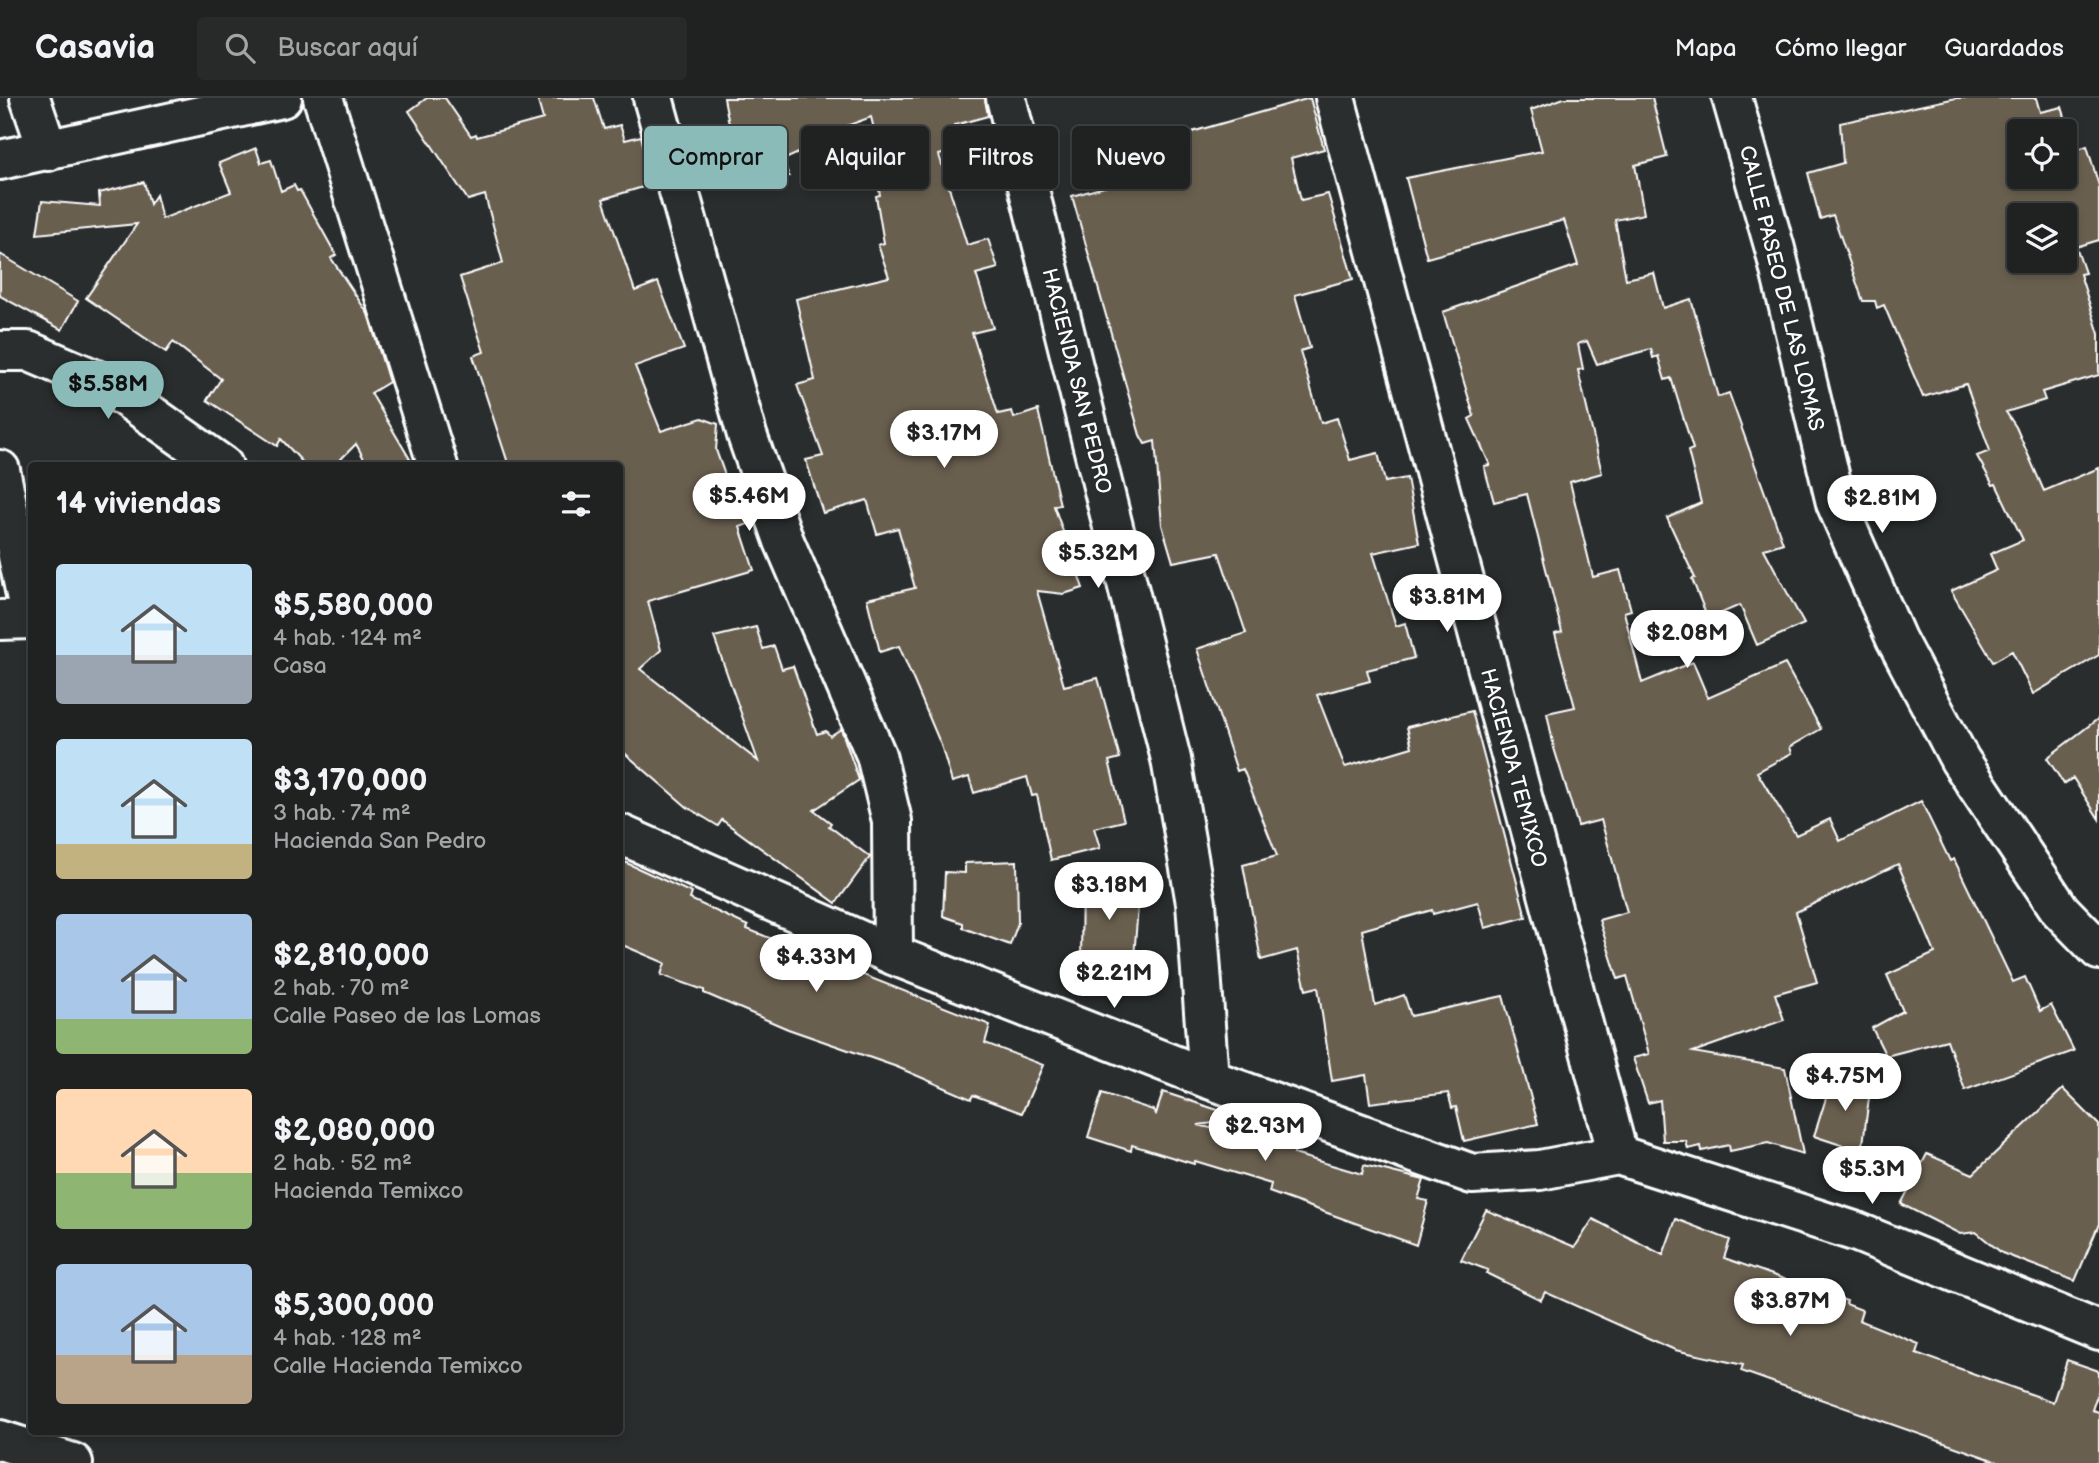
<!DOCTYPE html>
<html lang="es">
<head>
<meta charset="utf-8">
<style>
  :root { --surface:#202222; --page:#282a2a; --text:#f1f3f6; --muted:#a2a4a5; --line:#3d3f40; --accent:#8bbbb9 }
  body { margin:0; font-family:"Balsamiq Sans",sans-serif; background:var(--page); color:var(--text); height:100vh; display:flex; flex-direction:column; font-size:26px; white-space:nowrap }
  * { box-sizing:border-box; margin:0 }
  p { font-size:23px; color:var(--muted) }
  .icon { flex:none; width:38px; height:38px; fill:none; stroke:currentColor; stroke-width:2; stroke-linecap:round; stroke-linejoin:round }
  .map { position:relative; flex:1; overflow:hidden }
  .sheet { position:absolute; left:28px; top:364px; width:595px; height:973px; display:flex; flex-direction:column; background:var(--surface); border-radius:7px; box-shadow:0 4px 10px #0003,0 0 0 2px var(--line) }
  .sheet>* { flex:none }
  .top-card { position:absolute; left:644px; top:28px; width:665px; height:63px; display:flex; gap:14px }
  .fabs { position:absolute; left:2007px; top:21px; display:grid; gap:14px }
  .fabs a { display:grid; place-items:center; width:70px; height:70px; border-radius:7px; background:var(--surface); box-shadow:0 4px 10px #0003,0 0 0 2px var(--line); font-size:35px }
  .price { position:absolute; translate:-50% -60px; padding:0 16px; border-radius:24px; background:#fff; color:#222; font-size:23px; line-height:46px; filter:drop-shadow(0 2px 4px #0008) }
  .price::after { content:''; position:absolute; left:50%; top:42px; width:21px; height:16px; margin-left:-10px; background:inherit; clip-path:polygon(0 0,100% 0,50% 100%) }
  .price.on { background:var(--accent); color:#111 }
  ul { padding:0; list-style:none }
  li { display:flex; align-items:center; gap:21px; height:175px; padding:0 28px }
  li span { display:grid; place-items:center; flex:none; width:196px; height:140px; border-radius:7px; color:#555 }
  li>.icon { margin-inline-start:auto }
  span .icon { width:84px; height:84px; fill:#fffc; stroke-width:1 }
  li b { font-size:30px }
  h2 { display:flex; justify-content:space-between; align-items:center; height:84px; padding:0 28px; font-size:30px }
  .tag { padding:0 24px; border-radius:7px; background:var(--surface); box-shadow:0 4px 10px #0003,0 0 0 2px var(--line); font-size:24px; line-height:63px }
  .tag.on { background:var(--accent); color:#111 }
  header { display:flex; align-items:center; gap:42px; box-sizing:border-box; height:98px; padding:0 35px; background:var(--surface); border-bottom:2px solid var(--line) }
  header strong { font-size:33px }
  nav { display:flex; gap:38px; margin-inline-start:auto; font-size:24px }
  .search { width:490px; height:63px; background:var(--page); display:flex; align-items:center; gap:18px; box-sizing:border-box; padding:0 24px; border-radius:7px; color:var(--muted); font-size:26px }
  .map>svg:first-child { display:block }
  .building { fill:#695f50; stroke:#fff; stroke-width:2; fill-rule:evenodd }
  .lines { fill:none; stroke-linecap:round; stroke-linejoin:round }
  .street-casing { stroke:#fff; stroke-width:44 }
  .secondary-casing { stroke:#fff; stroke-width:44 }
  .street { stroke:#2a2d2e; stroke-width:38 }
  .secondary { stroke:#2a2d2e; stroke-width:38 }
  .labels { text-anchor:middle; stroke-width:5; stroke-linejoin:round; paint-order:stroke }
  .street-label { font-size:21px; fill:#fff; stroke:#2a2d2e }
</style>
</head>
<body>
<header>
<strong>Casavia</strong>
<div class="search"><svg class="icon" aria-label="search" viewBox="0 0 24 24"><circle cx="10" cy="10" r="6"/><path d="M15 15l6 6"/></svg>Buscar aquí</div>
<nav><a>Mapa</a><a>Cómo llegar</a><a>Guardados</a></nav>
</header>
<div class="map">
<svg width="2099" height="1365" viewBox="0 0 2099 1365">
  <rect width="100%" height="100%" fill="#2a2d2e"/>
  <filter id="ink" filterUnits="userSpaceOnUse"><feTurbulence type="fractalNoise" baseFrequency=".0143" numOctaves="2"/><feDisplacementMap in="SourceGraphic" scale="14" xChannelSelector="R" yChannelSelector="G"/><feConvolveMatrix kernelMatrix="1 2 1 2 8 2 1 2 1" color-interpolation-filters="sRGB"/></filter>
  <g filter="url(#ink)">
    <!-- building -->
    <path class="building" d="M427,0H445L471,38L476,36L477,39L543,21L537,0H594L604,31L620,27L625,42L641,38L653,86L603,101L635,193L658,184L684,251L635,268L661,333L702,320L718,326L716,352L731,394L739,392L751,425L740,429L754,472L648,503L661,552L640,571L758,663L714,539L756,529L763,551L774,548L782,571L793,568L817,636L826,633L830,638L841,631L859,682L814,712L831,725L829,728L870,759L836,805L722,722L718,728L687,709L620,651V368H509L473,258L484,254L460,179L503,165L485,97L468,102L409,13Z
      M724,0H985L988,18L955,27L957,32L951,34L957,52L939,57L967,147L988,141L998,170L976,176L993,230L972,235L998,316L1012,313L1014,320L1038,312L1060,407L1054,408L1083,490L1064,496L1037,493L1064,588L1098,580L1120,660L1109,663L1124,723L1094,730L1100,750L1051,762L1037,697L1032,698L1027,679L974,695L969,679L952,684L941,647L899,548L880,554L867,501L915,490L898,430L877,436L867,402L823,415L815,391L806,362L823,358L797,287L815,282L796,201L889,179L878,147L884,145L876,98L880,97L878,86L887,84L871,19L802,44L805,52L783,62L789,78L741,89Z
      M1310,0L1324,51L1291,60L1301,102L1328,96L1353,181L1295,197L1310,250L1300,253L1321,325L1337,320L1350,362L1378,355L1385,384L1407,380L1419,445L1373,455L1396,528L1405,525L1414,560L1367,572L1370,583L1317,597L1345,669L1412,649L1407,629L1472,613L1526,819L1485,830L1478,804L1433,816L1432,812L1362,832L1375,907L1404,897L1411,918L1503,898L1538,1026L1464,1043L1456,1009L1452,1010L1448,995L1370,1005L1366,977L1332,983L1318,889L1306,892L1297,852L1261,862L1243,767L1277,758L1243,671L1237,673L1197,551L1246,535L1219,455L1173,464L1162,427L1155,343L1145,346L1140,337L1072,98L1115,86L1114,81L1120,79L1112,57Z
      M1564,0H1652L1667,59L1635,67L1644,116L1615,122L1626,181L1654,175L1663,210L1691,201L1718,299L1729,295L1783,445L1764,451L1804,526L1757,547L1740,507L1708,521L1692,481L1695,480L1667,420L1701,405L1688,353L1693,351L1671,280L1665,282L1658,258L1653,260L1651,251L1597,266L1587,243L1578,246L1583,271L1578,272L1602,375L1570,384L1593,479L1620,472L1631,512L1624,514L1642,585L1693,564L1708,600L1785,566L1821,631L1790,649L1792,655L1757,674L1796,737L1830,721L1840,743L1921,703L1950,763L1954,761L2013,884L2025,879L2040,913L2051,907L2074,953L1965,992L1947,942L1886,958L1872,930L1903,913L1887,877L1935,855L1898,766L1796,814L1817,884L1775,896L1784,922L1693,954L1785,970L1803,1056L1768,1045L1730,1053L1729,1047L1702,1053L1701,1048L1688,1051L1686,1043H1663L1660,1002L1648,1005L1633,960L1649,956L1627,878L1618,881L1599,822L1627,814L1601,722L1578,728L1554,650L1547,615L1575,609L1555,536L1562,534L1527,396L1494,404L1484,368L1490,367L1469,321L1474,318L1443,214L1578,167L1564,122L1427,160L1406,80L1542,53L1531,12Z
      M1956,0H2036L2040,14L2062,9L2075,52L2087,48L2099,88V142L2076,149L2085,175L2080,176L2099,236V277L2042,294L2045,302L2006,314L2016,329L2044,393L2099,370V557L2033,596L2012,553L1993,564L1951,493L1997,472L1990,456L2023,442L1996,386L1993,387L1977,358L1990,353L1966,286L1923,299L1884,207L1877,210L1875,203H1863L1833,117L1820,121L1808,75L1843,65L1840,25ZM2020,33H2065V79H2020ZM2020,117H2065V163H2020Z
      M256,50L261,65L271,62L281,93L294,87L297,93L300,92L336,157L331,160L368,216L389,284L371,295L414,368H368L356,346L334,368H306L281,341L277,348L207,302L221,281L173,244L166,254L86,200L137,126L37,136L42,103L100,108L99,95L144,84L150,106L156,97L162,121L231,94L219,65Z
      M0,156L78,203L62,232L0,198Z
      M2099,620V721L2073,680L2064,686L2047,660Z
      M620,762L692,795L690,801L748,828L747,831L990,927L985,945L1043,967L1022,1015L973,997L971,1001L897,969L788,931L704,895V892L661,877L665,865L620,846Z
      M1017,763L1018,825L1010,847L963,830V825L943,818L945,774L965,775V765Z
      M1082,779L1140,783L1133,872L1081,865Z
      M1833,978L1871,984L1862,1054L1814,1038Z
      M2063,991L2099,1027V1126L2075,1183L2002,1155L1976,1134L1960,1136L1901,1106L1927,1056L1973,1076Z
      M1163,994L1245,1021L1198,1027L1295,1050L1294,1056L1362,1076L1364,1067L1424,1082L1418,1101L1428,1103L1416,1147L1269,1094L1271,1086L1195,1063L1194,1066L1132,1047L1131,1053L1088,1039L1102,995L1153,1012L1156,1016Z
      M1486,1112L1575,1149L1593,1121L1663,1157L1676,1121L1730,1142L1724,1160L1847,1203L1846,1206L1862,1212L1859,1222L1919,1246L1916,1255L2053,1304L2067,1262L2099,1273V1291L2092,1312L2099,1314V1365H2001L1741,1273L1743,1267L1675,1252L1545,1194L1541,1202L1486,1175L1488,1172L1461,1162Z"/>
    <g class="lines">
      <!-- street casing -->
      <g class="street-casing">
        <path id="street" d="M30,0L48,53
          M323,0L438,368
          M653,0L747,337L784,443L876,657L892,723L893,857
          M1006,0L1171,661L1196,805L1209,981
          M1335,0L1618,1057
          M0,62L282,0
          M0,253H28L110,288L223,368
          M0,372L31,521
          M0,522L32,521
          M620,736L893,857L1209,981L1472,1076L1540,1072L1618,1057L1857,1134L2099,1233
          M0,1342L73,1365"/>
      </g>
      <!-- secondary casing -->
      <g class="secondary-casing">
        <path id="secondary" d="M1732,0L1775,151L1836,405L1896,541L1960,662L2060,812L2099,852"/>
      </g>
      <!-- street -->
      <use href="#street" class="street"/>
      <!-- secondary -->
      <use href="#secondary" class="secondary"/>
    </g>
  </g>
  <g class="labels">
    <!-- street labels -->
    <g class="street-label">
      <text transform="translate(1782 190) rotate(76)" y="7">CALLE PASEO DE LAS LOMAS</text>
      <text transform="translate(1077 283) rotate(76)" y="7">HACIENDA SAN PEDRO</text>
      <text transform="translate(1514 670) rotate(75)" y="7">HACIENDA TEMIXCO</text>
    </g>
  </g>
</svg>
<div class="fabs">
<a><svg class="icon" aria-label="locate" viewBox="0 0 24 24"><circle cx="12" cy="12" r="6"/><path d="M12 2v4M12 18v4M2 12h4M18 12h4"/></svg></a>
<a><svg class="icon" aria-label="layers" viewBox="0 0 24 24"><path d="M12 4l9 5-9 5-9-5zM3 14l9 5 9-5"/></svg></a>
</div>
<b class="price on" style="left:108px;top:323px">$5.58M</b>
<b class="price" style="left:944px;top:372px">$3.17M</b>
<b class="price" style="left:749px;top:435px">$5.46M</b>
<b class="price" style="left:1882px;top:437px">$2.81M</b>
<b class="price" style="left:1098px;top:492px">$5.32M</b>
<b class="price" style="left:1447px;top:536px">$3.81M</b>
<b class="price" style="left:1687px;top:572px">$2.08M</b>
<b class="price" style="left:1109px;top:824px">$3.18M</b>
<b class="price" style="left:816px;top:896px">$4.33M</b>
<b class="price" style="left:1114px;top:912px">$2.21M</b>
<b class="price" style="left:1845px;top:1015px">$4.75M</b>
<b class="price" style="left:1265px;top:1065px">$2.93M</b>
<b class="price" style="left:1872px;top:1108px">$5.3M</b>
<b class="price" style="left:1790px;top:1240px">$3.87M</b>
<div class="top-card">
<a class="tag on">Comprar</a>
<a class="tag">Alquilar</a>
<a class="tag">Filtros</a>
<a class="tag">Nuevo</a>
</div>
<section class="sheet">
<h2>14 viviendas<svg class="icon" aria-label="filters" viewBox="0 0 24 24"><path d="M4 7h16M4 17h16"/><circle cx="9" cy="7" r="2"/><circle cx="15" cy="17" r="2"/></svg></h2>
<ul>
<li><span style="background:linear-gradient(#bfe0f5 65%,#9aa5b1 0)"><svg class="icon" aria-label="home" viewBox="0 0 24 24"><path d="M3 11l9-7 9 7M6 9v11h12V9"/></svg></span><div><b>$5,580,000</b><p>4 hab. · 124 m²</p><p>Casa</p></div></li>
<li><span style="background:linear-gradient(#bfe0f5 75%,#c2b280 0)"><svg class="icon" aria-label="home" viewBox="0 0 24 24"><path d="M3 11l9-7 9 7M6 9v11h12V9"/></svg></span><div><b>$3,170,000</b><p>3 hab. · 74 m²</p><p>Hacienda San Pedro</p></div></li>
<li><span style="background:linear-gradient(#a9c7e8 75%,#8fb573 0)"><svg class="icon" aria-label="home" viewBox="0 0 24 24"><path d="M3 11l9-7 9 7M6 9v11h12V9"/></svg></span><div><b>$2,810,000</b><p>2 hab. · 70 m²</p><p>Calle Paseo de las Lomas</p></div></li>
<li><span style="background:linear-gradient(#ffd9b3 60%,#8fb573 0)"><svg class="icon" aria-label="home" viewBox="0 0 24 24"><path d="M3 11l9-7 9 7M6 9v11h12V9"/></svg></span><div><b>$2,080,000</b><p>2 hab. · 52 m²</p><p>Hacienda Temixco</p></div></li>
<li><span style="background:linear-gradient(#a9c7e8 65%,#b9a48a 0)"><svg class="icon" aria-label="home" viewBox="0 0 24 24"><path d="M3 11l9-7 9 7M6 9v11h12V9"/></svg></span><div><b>$5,300,000</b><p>4 hab. · 128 m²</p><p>Calle Hacienda Temixco</p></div></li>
</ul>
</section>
</div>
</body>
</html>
